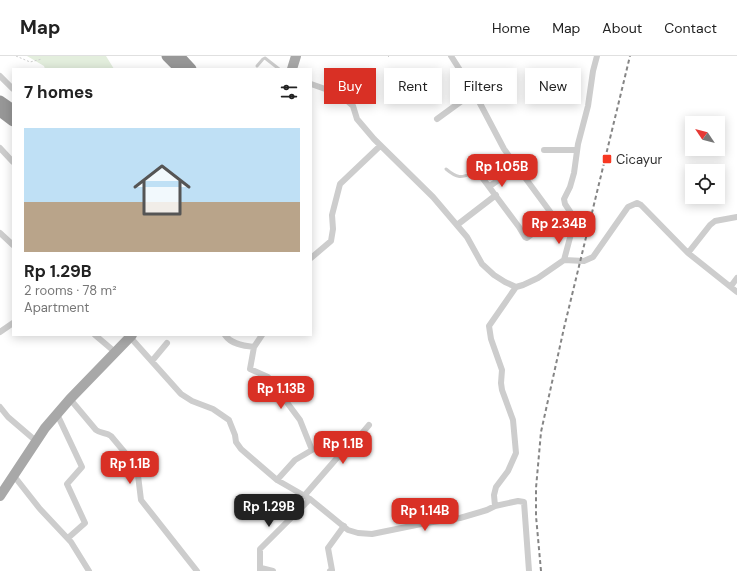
<!DOCTYPE html>
<html lang="en">
<head>
<meta charset="utf-8">
<style>
  :root { --surface:#fff; --page:#f2f2f2; --text:#222; --muted:#767676; --line:#e0e0e0; --accent:#d93025 }
  body { margin:0; font-family:"DM Sans",sans-serif; background:var(--page); color:var(--text); height:100vh; display:flex; flex-direction:column; font-size:15px; white-space:nowrap }
  * { box-sizing:border-box; margin:0 }
  p { font-size:13px; color:var(--muted) }
  .icon { flex:none; width:22px; height:22px; fill:none; stroke:currentColor; stroke-width:2; stroke-linecap:round; stroke-linejoin:round }
  .map { position:relative; flex:1; overflow:hidden }
  .sheet { position:absolute; left:12px; top:12px; width:300px; height:268px; display:flex; flex-direction:column; background:var(--surface); border-radius:0px; box-shadow:0 2px 10px #0003 }
  .sheet>* { flex:none }
  .hud { position:absolute; left:324px; top:12px; width:353px; height:36px; display:flex; gap:8px }
  .needle { width:26px; rotate:305deg }
  .fabs { position:absolute; left:685px; top:60px; display:grid; gap:8px }
  .fabs a { display:grid; place-items:center; width:40px; height:40px; border-radius:0px; background:var(--surface); box-shadow:0 2px 10px #0003; font-size:20px }
  .price { position:absolute; translate:-50% -34px; padding:0 9px; border-radius:8px; background:var(--accent); color:#fff; font-size:13px; line-height:26px; filter:drop-shadow(0 1px 2px #0008) }
  .price::after { content:''; position:absolute; left:50%; top:24px; width:12px; height:9px; margin-left:-6px; background:inherit; clip-path:polygon(0 0,100% 0,50% 100%) }
  .price.on { background:#222; color:#fff }
  ul { padding:0; list-style:none }
  li { display:grid; align-content:center; gap:8px; height:212px; padding:0 12px }
  li span { display:grid; place-items:center; height:124px; border-radius:0px; color:#555 }
  li>.icon { margin-inline-start:auto }
  span .icon { width:72px; height:72px; fill:#fffc; stroke-width:1 }
  li b { font-size:17px }
  h2 { display:flex; justify-content:space-between; align-items:center; height:48px; padding:0 12px; font-size:17px }
  .chip { padding:0 14px; border-radius:0px; background:var(--surface); box-shadow:0 2px 10px #0003; font-size:14px; line-height:36px }
  .chip.on { background:var(--accent); color:#fff }
  header { display:flex; align-items:center; gap:24px; box-sizing:border-box; height:56px; padding:0 20px; background:var(--surface); border-bottom:1px solid var(--line) }
  header strong { font-size:19px }
  nav { display:flex; gap:22px; margin-inline-start:auto; font-size:14px }
  .map>svg:first-child { display:block }
  .green { fill:#e3eedd }
  .lines { fill:none; stroke-linecap:round; stroke-linejoin:round }
  .path { stroke:#cdcdcd; stroke-width:1; stroke-dasharray:2 2; stroke-linecap:butt }
  .lane { stroke:#cdcdcd; stroke-width:3 }
  .street { stroke:#cdcdcd; stroke-width:6 }
  .primary { stroke:#a8a8a8; stroke-width:10 }
  .highway { stroke:#979797; stroke-width:11 }
  .rail { stroke:#858585; stroke-width:2; stroke-dasharray:4 3; stroke-linecap:butt }
  .poi-dot { fill:#f73822; stroke:#fff; stroke-width:1.5 }
  .labels { text-anchor:middle; stroke-width:4; stroke-linejoin:round; paint-order:stroke }
  .poi-label { font-size:13px; fill:#303030; stroke:#fff; text-anchor:start }
</style>
</head>
<body>
<header>
<strong>Map</strong>
<nav><a>Home</a><a>Map</a><a>About</a><a>Contact</a></nav>
</header>
<div class="map">
<svg width="737" height="515" viewBox="0 0 737 515">
  <rect width="100%" height="100%" fill="#fff"/>
  <!-- green -->
  <path class="green" d="M27,0H106L114,13H45L44,10Z"/>
  <g class="lines">
    <!-- path -->
    <path class="path" d="M16,0L30,6L42,3
      M388,0L389,1"/>
    <!-- lane -->
    <path class="lane" d="M257,10L263,3L265,2L279,13
      M446,113C459,124 462,121 477,116"/>
    <!-- street -->
    <path class="street" d="M451,0L474,36L504,93L554,161L571,179
      M0,20L13,33
      M311,28L331,35L344,42L353,50L357,63L374,83L433,141L467,181L482,208L494,219L505,226L516,231L523,229L538,222L564,204L584,205L593,201L628,151L637,147L641,149L688,197L737,236
      M437,63L474,36
      M0,92L13,106
      M544,94H577
      M475,112L519,171L525,181L527,182L554,161
      M490,130L517,111
      M457,169L496,139
      M0,177L13,189
      M688,197L710,169L715,165L737,161
      M311,202L331,185L333,173L332,159L340,128L380,90
      M564,204L575,163L565,148L564,143L570,131L574,117L578,88L588,50L593,15L597,0
      M731,230L737,222
      M0,276L13,267
      M95,279L115,296
      M225,279C231,288 243,290 254,291
      M262,279L254,291L250,313L268,321L300,364L312,394L295,404L277,424
      M130,281L181,338L192,345L213,353L229,364L235,379L236,386L241,393L277,424L310,443L348,474L358,477L372,478L426,467L460,462L487,454L495,450L494,439L496,431L508,415L516,397L513,364L502,334L501,327L502,314L491,283L489,270L516,231
      M152,305L167,287
      M70,343L96,374C101,378 106,376 111,380L137,411L141,444L197,515
      M0,351L8,361L36,385
      M57,358L82,411L67,428L85,467L68,482
      M14,420L40,453L71,486L89,515
      M304,440L337,402L348,394L369,369
      M495,450L518,445L524,446L529,515
      M261,512L273,515
      M260,515V493L310,443
      M330,515L332,514L328,492L344,470"/>
    <!-- primary -->
    <path class="primary" d="M292,13L296,0
      M0,440L45,372L70,343L132,279"/>
    <!-- highway -->
    <path class="highway" d="M167,0L180,13
      M179,0L191,13
      M0,45L13,54
      M0,55L13,65"/>
    <!-- rail -->
    <path class="rail" d="M541,515L536,460V432L541,376L564,272L630,0"/>
  </g>
  <!-- markers -->
  <rect class="poi-dot" x="602" y="98" width="10" height="10" rx="2"/>
  <g class="labels">
    <!-- poi labels -->
    <g class="poi-label">
      <text x="616" y="108">Cicayur</text>
    </g>
  </g>
</svg>
<div class="fabs">
<a><svg class="needle" viewBox="-14 -14 28 28"><path d="M0-13l5 13h-10z" fill="#e53935"/><path d="M0 13l5-13h-10z" fill="#767676"/></svg></a>
<a><svg class="icon" aria-label="locate" viewBox="0 0 24 24"><circle cx="12" cy="12" r="6"/><path d="M12 2v4M12 18v4M2 12h4M18 12h4"/></svg></a>
</div>
<b class="price" style="left:502px;top:132px">Rp 1.05B</b>
<b class="price" style="left:559px;top:189px">Rp 2.34B</b>
<b class="price" style="left:281px;top:354px">Rp 1.13B</b>
<b class="price" style="left:343px;top:409px">Rp 1.1B</b>
<b class="price" style="left:130px;top:429px">Rp 1.1B</b>
<b class="price on" style="left:269px;top:472px">Rp 1.29B</b>
<b class="price" style="left:425px;top:476px">Rp 1.14B</b>
<div class="hud">
<a class="chip on">Buy</a>
<a class="chip">Rent</a>
<a class="chip">Filters</a>
<a class="chip">New</a>
</div>
<section class="sheet">
<h2>7 homes<svg class="icon" aria-label="filters" viewBox="0 0 24 24"><path d="M4 7h16M4 17h16"/><circle cx="9" cy="7" r="2"/><circle cx="15" cy="17" r="2"/></svg></h2>
<ul>
<li><span style="background:linear-gradient(#bfe0f5 60%,#b9a48a 0)"><svg class="icon" aria-label="home" viewBox="0 0 24 24"><path d="M3 11l9-7 9 7M6 9v11h12V9"/></svg></span><div><b>Rp 1.29B</b><p>2 rooms · 78 m²</p><p>Apartment</p></div></li>
</ul>
</section>
</div>
</body>
</html>
